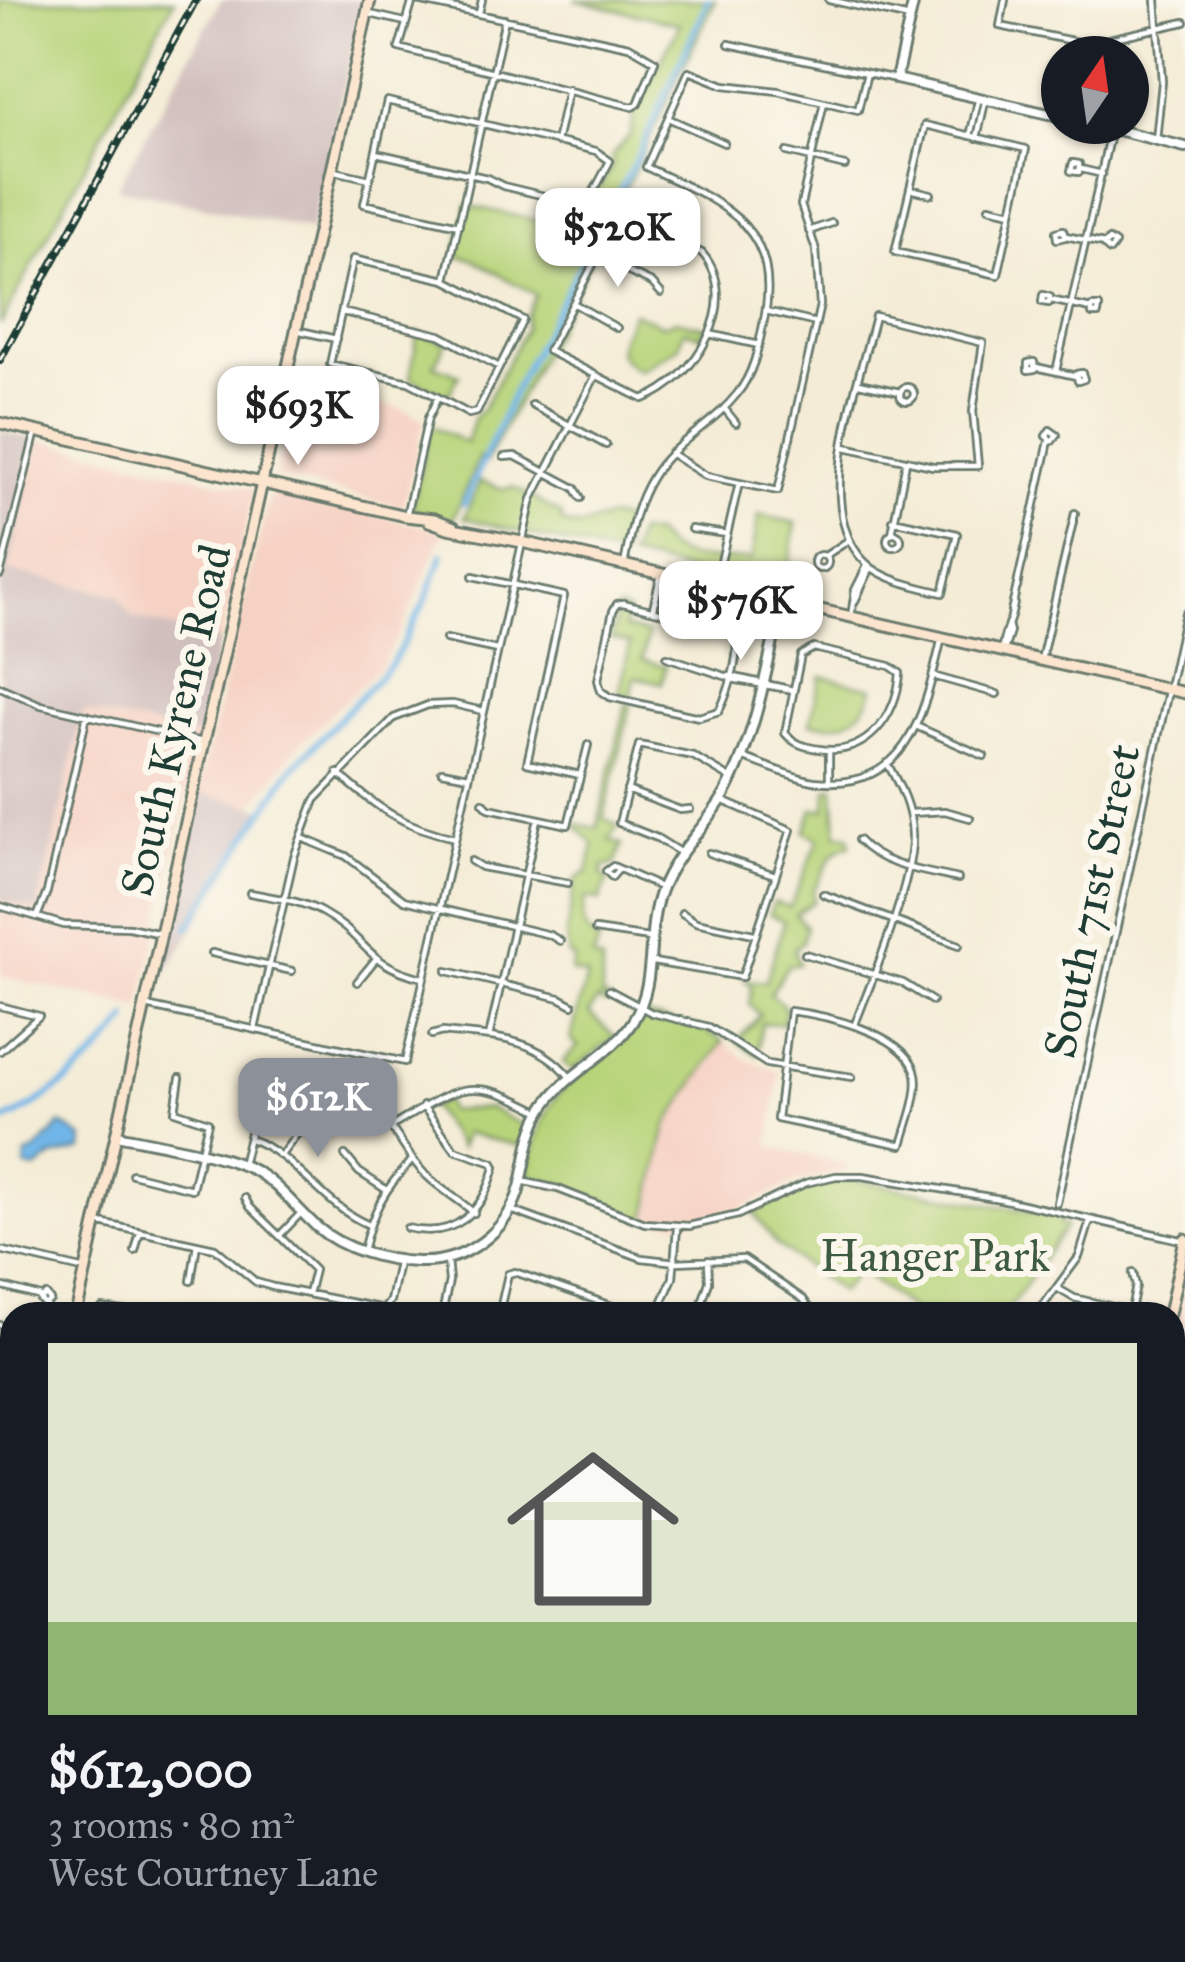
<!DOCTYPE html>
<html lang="en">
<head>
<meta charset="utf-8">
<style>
  :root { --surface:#171b24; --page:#20242c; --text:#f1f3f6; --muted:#9ea1a6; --line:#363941; --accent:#8c9099 }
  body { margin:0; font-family:"IM FELL Great Primer",serif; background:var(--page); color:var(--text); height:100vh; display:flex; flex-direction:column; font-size:45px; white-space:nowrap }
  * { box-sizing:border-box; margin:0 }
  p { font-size:39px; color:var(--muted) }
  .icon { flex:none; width:66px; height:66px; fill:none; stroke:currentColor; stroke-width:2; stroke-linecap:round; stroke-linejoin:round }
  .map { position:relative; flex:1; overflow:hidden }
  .sheet { position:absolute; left:0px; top:1302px; width:1185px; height:660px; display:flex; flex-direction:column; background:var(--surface); border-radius:36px 36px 0 0; box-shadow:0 3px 9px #0004 }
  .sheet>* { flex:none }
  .needle { width:78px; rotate:13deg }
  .buttons { position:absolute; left:1041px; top:36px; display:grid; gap:24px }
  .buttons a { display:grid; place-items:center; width:108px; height:108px; border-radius:50%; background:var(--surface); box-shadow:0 3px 9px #0004; font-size:60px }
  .price { position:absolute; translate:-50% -102px; padding:0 27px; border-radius:24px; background:#fff; color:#222; font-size:39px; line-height:78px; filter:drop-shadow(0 3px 6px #0008) }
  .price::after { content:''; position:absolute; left:50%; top:72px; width:36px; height:27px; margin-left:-18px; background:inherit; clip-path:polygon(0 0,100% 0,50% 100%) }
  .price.selected { background:var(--accent); color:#fff }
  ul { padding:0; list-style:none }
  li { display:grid; align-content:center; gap:24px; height:636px; padding:0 48px }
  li+li { border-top:3px solid var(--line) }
  li span { display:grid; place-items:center; height:372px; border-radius:0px; color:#555 }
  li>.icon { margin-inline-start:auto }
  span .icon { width:216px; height:216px; fill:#fffc; stroke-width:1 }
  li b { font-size:51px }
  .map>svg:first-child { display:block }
  .built { fill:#f6d2c4 }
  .industrial { fill:#d1bfbe }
  .green { fill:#b8d47a; stroke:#6c8857; stroke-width:3 }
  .water { fill:#71b6e8; stroke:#487a8e; stroke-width:3 }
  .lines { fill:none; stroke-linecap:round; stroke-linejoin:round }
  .canal { stroke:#71b6e8; stroke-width:6 }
  .minor-casing { stroke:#6a7a6d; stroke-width:10 }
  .tertiary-casing { stroke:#6a7a6d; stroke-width:14 }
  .secondary-casing { stroke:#6a7a6d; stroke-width:15 }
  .primary-casing { stroke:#6a7a6d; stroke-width:16 }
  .minor { stroke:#fff; stroke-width:4.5 }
  .tertiary { stroke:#fff; stroke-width:8 }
  .secondary { stroke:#fce5cf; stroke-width:9 }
  .primary { stroke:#f8bd88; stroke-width:10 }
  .rail-casing { stroke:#1f3d34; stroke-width:8 }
  .rail { stroke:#fbf7ec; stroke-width:3; stroke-dasharray:9; stroke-linecap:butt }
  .labels { text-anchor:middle; stroke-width:12; stroke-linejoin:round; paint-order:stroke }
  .street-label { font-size:45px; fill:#1f3d34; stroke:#fbf7ec }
  .park-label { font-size:45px; fill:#3e5b42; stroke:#fbf7ec }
</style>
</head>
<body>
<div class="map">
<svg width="1185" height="1962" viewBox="0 0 1185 1962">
  <rect width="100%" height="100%" fill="#fbf7ec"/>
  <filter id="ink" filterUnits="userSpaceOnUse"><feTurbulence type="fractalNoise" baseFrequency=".00833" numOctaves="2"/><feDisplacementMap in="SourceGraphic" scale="24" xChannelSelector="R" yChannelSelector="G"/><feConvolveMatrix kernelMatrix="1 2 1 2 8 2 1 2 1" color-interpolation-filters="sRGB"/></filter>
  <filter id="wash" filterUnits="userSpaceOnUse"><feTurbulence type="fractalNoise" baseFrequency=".004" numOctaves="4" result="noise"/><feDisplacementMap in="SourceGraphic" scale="48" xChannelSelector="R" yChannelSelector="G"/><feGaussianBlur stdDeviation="2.7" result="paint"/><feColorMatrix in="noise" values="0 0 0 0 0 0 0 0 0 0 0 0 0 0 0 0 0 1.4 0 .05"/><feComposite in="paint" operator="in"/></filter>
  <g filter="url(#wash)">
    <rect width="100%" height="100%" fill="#f4ecd6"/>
    <!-- built -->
    <path class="built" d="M292,384L400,408L424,420L403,507L276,477Z
      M39,440L251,489L253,494L220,641L132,617L8,571Z
      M276,494L444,531L403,627L382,665L297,747L252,807L198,793L269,498Z
      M83,711L199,736L140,1008L0,976V901L37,909Z
      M723,1041L746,1059L780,1072L769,1146L847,1164L845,1171L799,1181L723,1216L679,1223L646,1220L667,1125Z
      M1185,1279V1515L1173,1512V1335Z
      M1173,1639L1185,1642V1788L1173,1784Z
      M1173,1806L1185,1809V1948L1163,1962H1104L1055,1950H1173Z"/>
    <!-- industrial -->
    <path class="industrial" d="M221,0H363L311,230L117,188Z
      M0,431L39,440L9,571L118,595L132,617L220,641L199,736L83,711L37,910L0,901Z
      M198,793L267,809L164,976L159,974Z"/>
    <!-- green -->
    <path class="green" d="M0,0H174L0,325Z
      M575,0H715L608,227L486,462L479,457L453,519L417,511L412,506L431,425L466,443L474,417L482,410L525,329L526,316L536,295L472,259L456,256L467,205L556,225L578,236L589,216L587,209L613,165L612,156L630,135L635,110L680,24Z
      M633,312L663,325L676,320L706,327L703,336L684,330L678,347L640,370C605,353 622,340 633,312Z
      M418,332L446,343L434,365L459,375L448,396L410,378Z
      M480,481L503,489L513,487L562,515L561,522C586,532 587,522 608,518C614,517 621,520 627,521L621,557L464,518Z
      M759,515L796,523L785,595L629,557L638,533L655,535C681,569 715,556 751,560Z
      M618,609L628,612L624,628L648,634L642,660L666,666L662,683L635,677L631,697L619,694L630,644L611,639Z
      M821,676L873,688C865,720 840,728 810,723Z
      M626,704L631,705L604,818L618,826L610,840L622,845L615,864L603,867L602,875L608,880L600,900L585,898C582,917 580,932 599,941L593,958L602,962V997L610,1000L605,1004L598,1000L589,1013L615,1037L572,1070L563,1062L578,1046L571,1040C576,1017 581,999 587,976L571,972L574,958L569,956L566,935L576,879L588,872L594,844L576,827L577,824L597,828Z
      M834,787L837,834L849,835L851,845C826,849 827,874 813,890L814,901L795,914L806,927L802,942L794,949L799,964L788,965L770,994L786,1008L783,1024L761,1023L758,1055L737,1041L760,1015L749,1004L752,986L745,980L766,982L784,921L769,914L774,902L790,907L819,839L805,832L813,809H826L827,789Z
      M642,1015L700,1028L723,1041L667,1125L646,1220L570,1187L528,1175C534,1147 539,1118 559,1094C586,1062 617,1056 642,1015Z
      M445,1099L448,1111L489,1108L528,1128L524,1147L464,1133L460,1148L431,1107Z
      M850,1179L1061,1217L1059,1224L1066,1226L1005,1314H917L859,1270L840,1292L776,1244L754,1212L811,1185Z
      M276,1950H413L382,1962H289Z"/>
    <!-- water -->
    <path class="water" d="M61,1124L83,1138V1150L53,1157L35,1170L25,1167L26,1155L37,1150Z"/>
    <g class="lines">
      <!-- canal -->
      <path class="canal" d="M464,504L519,380L640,152L708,0
        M188,928L290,771L393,662L425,602L443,554
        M0,1123C47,1103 98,1060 128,1019
        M360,1962L377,1950"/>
    </g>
  </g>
  <g filter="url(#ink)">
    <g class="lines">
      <!-- minor casing -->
      <g class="minor-casing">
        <path id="minor" d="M413,0L629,46L655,61L638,104L633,107L399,48Z
          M829,0L910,18
          M1005,0L1000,26L1087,44L1185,22
          M479,13L482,0
          M370,14L405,22
          M729,44L896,79
          M668,118L724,143
          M925,125L1026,149L998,275L895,252Z
          M970,136L978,101
          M977,138L985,102
          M1156,140L1162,82L1156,0
          M556,142L568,89
          M787,152L845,166
          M376,153L487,178L503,186L586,206L610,161L596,151L387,101L364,204L459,225
          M1073,163L1079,164V172L1071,171Z
          M1103,164L1109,135
          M1081,169L1102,174
          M335,171L370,179
          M910,189L931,194
          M989,207L1012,212
          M620,213L702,253C744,301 695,381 643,399L548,351Z
          M1063,230L1065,237L1057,239L1056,232Z
          M809,231L832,223
          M1066,236L1104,244
          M1109,240L1115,244L1110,251L1104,246Z
          M596,257L652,283L661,293
          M353,259L446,280L523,320L477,412L469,414L409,382L330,364Z
          M446,280L505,19
          M1043,295L1050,297L1049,303L1042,302Z
          M1051,300L1091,309
          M573,303L617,328
          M1092,307H1099L1098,314H1092Z
          M766,311L816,323
          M342,312L440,335L499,367
          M296,330L336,339
          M709,334L759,345
          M1034,362L1035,369L1028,370V363Z
          M1036,367L1076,376
          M1056,371L1111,130
          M1082,373L1084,379L1078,381L1076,374Z
          M859,383L900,392
          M900 394a7 7 0 1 1 14 0a7 7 0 1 1-14 0Z
          M532,405L606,445
          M724,408L736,423
          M1050,430L1057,435L1052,441L1046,436Z
          M845,447L933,466H978L973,411L983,343L875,316C859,383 806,519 872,568C892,582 919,587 943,593L957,534L893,520
          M670,453L706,476L778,491L820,305L816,250L801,205L824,102
          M504,457L515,456L575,488L581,498
          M1044,464L1049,441
          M1039,486L1044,464L1041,476
          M1034,509L1039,486L1037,498
          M406,516L428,418L438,397
          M691,529L727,534
          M1029,531L1034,509L1032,520
          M892,533L906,462
          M887 540a7 7 0 1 1 14 0a7 7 0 1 1-14 0Z
          M1024,554L1029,532L1027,543
          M814 562a7 7 0 1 1 14 0a7 7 0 1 1-14 0Z
          M825,556L849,540
          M624,565C630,535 635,504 652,477C674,441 712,426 737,394C753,374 758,350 763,325C785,226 723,203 646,167L689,71L724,85L778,91L858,110L867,73
          M0,575L35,435
          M473,576L564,596L527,763L580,775
          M1019,576L1024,554L1022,564
          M716,583L739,483
          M1014,599L1019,576L1017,588
          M623,603L735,631C741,653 730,690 719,711L699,717L610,697L601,691L598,680L613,611L617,604Z
          M854,603L871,567
          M653,608L661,574
          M654,609L661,574
          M851,617L855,590L867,566
          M446,639L497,650
          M1005,647L1010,632L1008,624
          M814,648L890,666L900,673C897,716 867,757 819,749C805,747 794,744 785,733L801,655Z
          M1002,651C1002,632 1015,616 1014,599L1011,611
          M667,657L737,680L793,690
          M1041,660L1075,513
          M730,676L793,690
          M933,676L997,694
          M0,687L41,705L203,742
          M918,727L984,756
          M829,751V781
          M742,757C765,765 790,777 814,781C910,793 925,709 942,637
          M442,771L469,776
          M338,773C376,808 404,827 455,838
          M627,790L680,810L690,809
          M483,802L489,808L568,825L588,745
          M911,813L945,811L970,818
          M302,838L346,856L404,900L550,935L560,941
          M858,840C882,867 925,871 958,879
          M681,853L657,838L619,823L639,745L693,756L732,779
          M709,853L775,875
          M471,861L481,867L568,883
          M617,871L612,877L606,871L613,866L662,888
          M250,893C275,898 301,900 323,913C368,938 363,964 423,978
          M823,894L959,945
          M0,906L64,925L129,927L161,934
          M682,913L696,922L754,934
          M37,917L47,892L87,715
          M595,930L649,938
          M212,953L292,971
          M805,954L903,983L932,1001
          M653,962L742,977L791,830L721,800
          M447,971L560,998L573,1005
          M357,982L375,960
          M609,990L652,1013L709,1027L767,1064L852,1077
          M0,1006L39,1016L0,1051
          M146,1006L405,1062L532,499L595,377
          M790,1011C824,1015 902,1032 915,1070C922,1090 907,1125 902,1145L777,1119Z
          M855,1024C873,978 914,880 912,834C911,807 900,786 887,763
          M255,1029L294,857L315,800L394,718L428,705L453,704L483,711
          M432,1035L442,1032C490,1037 536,1036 569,1076
          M489,1037L538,819
          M391,1127C457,1087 469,1073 541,1112
          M250,1139C298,1156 322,1206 369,1225
          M282,1154L297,1134
          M345,1155L359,1172L385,1189
          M242,1165L261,1088L268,1082L371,1107C396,1125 405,1156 427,1176C441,1190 459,1199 474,1213
          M132,1174L192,1189L208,1122L175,1111L180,1078
          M521,1181L558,1189L645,1223L689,1226L738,1215L806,1183L836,1176H863L1001,1199L1181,1240
          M245,1198L250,1207L314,1270L308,1294
          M1057,1203L1185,613
          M511,1210L642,1258L676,1262L744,1259L803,1299L814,1314
          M96,1222L215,1248L256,1282L273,1287L384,1309L390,1301L398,1263
          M407,1228C455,1240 483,1212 495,1167L493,1163L455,1150L423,1106
          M280,1235L301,1213
          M0,1250L86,1270
          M135,1251L140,1232
          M363,1251C372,1212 384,1189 412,1160
          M191,1281L197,1244
          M0,1286L41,1297
          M1057,1288L1074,1298L1131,1311
          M46,1295L50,1300L45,1305L40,1300Z
          M102,1308L145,1314
          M700,1309L714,1314
          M442,1314L449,1281L447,1260
          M499,1314L508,1274L515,1272L635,1314
          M657,1314L673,1278L677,1228
          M698,1314L709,1282L708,1260
          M1037,1314L1079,1257L1090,1221
          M1130,1314L1136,1286L1133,1273
          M0,1325L12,1328
          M12,1362L6,1369L12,1374
          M1173,1606L1185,1609
          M5,1801H12
          M0,1834L12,1835
          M0,1869L12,1870
          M0,1925L12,1926
          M164,1950L177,1962
          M237,1950L250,1962
          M512,1950L554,1961L570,1958L576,1950
          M66,1962L69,1950
          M198,1962L210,1950
          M466,1962L468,1950
          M500,1962L504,1950
          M775,1962L778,1953L819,1962
          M859,1962L862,1950"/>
      </g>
      <!-- tertiary casing -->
      <g class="tertiary-casing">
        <path id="tertiary" d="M914,0L896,79L1062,117
          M1089,123L1185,147
          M117,1135C154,1143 226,1154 257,1172C280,1186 297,1209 317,1227C342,1249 384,1261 418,1262C464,1264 508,1232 520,1187C527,1161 528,1133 543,1109C565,1072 610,1058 633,1021C659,979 644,934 661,890C675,852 707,827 726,792C757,733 767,666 782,601
          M117,1962L128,1950
          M740,1962L743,1950"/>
      </g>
      <!-- secondary casing -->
      <g class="secondary-casing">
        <path id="secondary" d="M0,423L406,516L434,519L454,527
          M429,521L448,528L522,542L1185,693
          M76,1314L370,0
          M1169,1314L1185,1239
          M0,1631L12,1581
          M0,1663L12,1614
          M1016,1962L1019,1950
          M1024,1962L1027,1950"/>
      </g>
      <!-- primary casing -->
      <g class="primary-casing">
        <path id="primary" d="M0,1527L12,1530
          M0,1537L12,1540
          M1173,1789L1185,1792
          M1173,1799L1185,1802"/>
      </g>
      <!-- minor -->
      <use href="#minor" class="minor"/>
      <!-- tertiary -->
      <use href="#tertiary" class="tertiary"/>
      <!-- secondary -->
      <use href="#secondary" class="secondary"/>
      <!-- primary -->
      <use href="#primary" class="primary"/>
      <!-- rail casing -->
      <g class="rail-casing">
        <path id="rail" d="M0,360L196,0"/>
      </g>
      <!-- rail -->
      <use href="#rail" class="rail"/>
    </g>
  </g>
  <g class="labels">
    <!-- street labels -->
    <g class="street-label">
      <text transform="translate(175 720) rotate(-77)" y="16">South Kyrene Road</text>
      <text transform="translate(1091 901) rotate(-78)" y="16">South 71st Street</text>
    </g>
    <!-- park labels -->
    <g class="park-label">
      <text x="935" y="1271">Hanger Park</text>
    </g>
  </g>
</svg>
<div class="buttons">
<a><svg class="needle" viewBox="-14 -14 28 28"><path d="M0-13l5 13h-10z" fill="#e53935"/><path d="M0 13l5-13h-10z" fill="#9ea1a6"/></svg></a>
</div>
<b class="price" style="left:618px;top:290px">$520K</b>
<b class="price" style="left:298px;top:468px">$693K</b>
<b class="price" style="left:741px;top:663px">$576K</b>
<b class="price selected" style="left:318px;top:1160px">$612K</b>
<section class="sheet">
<ul>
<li><span style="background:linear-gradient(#dfe7d0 75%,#8fb573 0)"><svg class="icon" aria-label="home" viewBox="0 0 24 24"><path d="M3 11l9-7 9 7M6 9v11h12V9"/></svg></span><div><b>$612,000</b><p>3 rooms · 80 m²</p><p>West Courtney Lane</p></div></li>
</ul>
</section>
</div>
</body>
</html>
